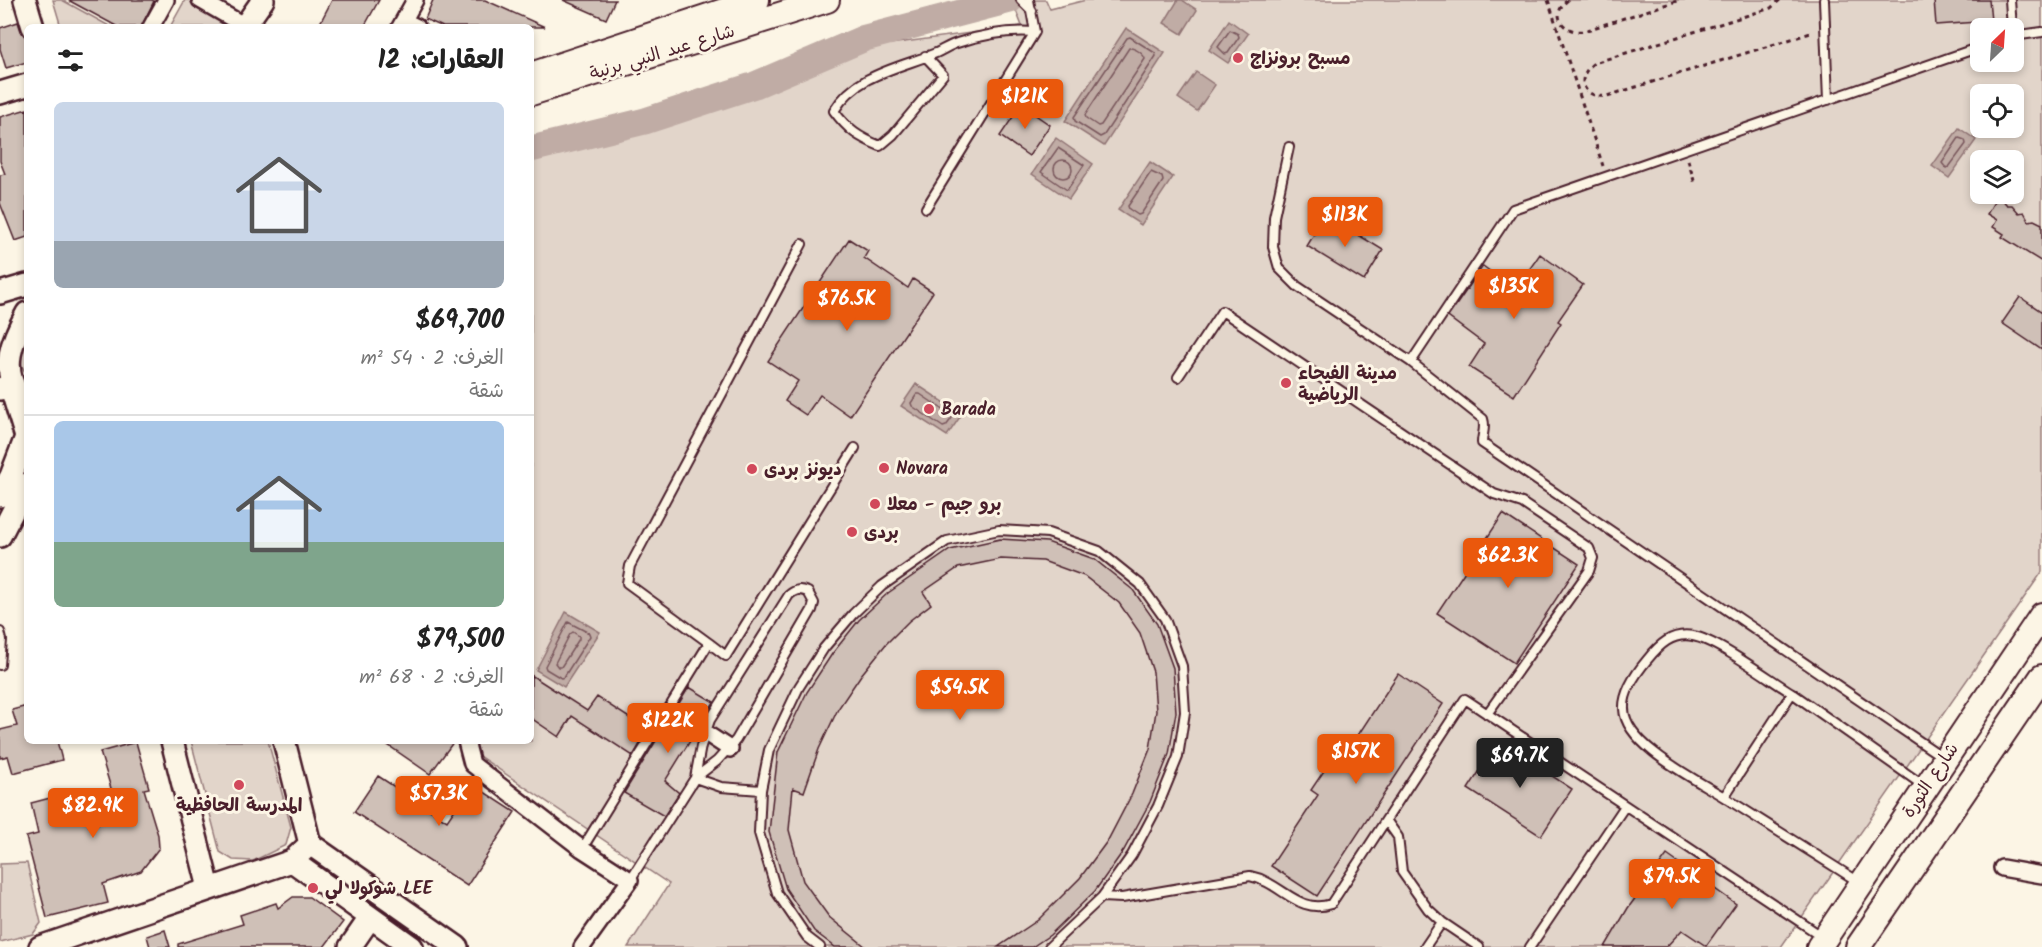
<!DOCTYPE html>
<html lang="ar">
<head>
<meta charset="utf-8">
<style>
  :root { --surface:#fff; --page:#f2f2f2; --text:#222; --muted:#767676; --line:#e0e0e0; --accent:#ea580c }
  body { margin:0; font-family:Kalam,"Playpen Sans Arabic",sans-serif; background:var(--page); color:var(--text); direction:rtl; height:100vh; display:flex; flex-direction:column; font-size:22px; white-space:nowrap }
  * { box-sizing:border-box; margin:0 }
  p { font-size:20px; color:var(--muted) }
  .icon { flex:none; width:33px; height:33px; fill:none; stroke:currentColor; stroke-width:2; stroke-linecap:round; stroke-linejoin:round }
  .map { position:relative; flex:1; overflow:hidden; direction:ltr }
  .sheet { position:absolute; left:24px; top:24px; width:510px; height:720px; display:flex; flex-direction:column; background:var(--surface); border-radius:9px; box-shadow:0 3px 9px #0003; direction:rtl }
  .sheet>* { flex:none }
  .needle { width:39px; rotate:25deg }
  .tools { position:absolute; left:1970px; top:18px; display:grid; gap:12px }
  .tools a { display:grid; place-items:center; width:54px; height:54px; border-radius:9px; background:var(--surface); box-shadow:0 3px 9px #0003; font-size:30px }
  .price { position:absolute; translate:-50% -51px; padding:0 14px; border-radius:6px; background:var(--accent); color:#fff; font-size:20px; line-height:39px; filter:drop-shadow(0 2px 3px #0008) }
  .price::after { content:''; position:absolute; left:50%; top:36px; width:18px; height:14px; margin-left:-9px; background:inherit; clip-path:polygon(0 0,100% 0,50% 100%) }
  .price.on { background:#222; color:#fff }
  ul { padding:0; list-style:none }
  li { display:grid; align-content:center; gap:12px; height:318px; padding:0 30px }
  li+li { border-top:2px solid var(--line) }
  li span { display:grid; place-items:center; height:186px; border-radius:9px; color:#555 }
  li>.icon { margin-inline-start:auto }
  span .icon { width:108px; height:108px; fill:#fffc; stroke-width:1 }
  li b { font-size:26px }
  h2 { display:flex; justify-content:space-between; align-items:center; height:72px; padding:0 30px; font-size:26px }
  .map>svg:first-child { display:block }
  .green { fill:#e2d5ca; stroke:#967a7a; stroke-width:1.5; fill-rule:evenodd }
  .water { fill:#c0aca5; stroke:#917474; stroke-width:1.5 }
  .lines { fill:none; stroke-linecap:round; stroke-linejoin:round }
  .shore { stroke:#79575c; stroke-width:1.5 }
  .river { stroke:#c0aca5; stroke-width:27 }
  .building { fill:#cfc0b7; stroke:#4a1f2b; stroke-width:1.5 }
  .lane-casing { stroke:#4a1f2b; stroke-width:12 }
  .street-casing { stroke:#4a1f2b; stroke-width:20 }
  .secondary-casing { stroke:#4a1f2b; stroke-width:26 }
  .primary-casing { stroke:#4a1f2b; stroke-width:28 }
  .path { stroke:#4a1f2b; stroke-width:3; stroke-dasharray:4.5 4.5; stroke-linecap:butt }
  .lane { stroke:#fcf5e5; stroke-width:8 }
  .street { stroke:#fcf5e5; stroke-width:15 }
  .secondary { stroke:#fcf5e5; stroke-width:21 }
  .primary { stroke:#fcf5e5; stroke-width:24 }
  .poi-dot { fill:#d1495b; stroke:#fcf5e5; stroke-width:2 }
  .labels { text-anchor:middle; stroke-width:6; stroke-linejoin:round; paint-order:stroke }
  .street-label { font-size:18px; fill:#4a1f2b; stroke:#fcf5e5 }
  .poi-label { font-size:18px; font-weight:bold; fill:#4a1f2b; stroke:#fcf5e5; text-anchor:start }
</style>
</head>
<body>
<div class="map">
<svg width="2042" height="947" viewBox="0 0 2042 947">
  <rect width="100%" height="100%" fill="#fcf5e5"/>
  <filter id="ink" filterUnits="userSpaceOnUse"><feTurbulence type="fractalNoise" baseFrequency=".0167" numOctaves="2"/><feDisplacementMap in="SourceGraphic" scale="12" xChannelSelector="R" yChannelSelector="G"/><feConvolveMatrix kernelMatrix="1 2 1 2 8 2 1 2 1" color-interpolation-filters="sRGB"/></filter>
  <g filter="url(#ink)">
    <!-- green -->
    <path class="green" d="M53,0H62L111,27H61Z
      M185,0H212L242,16L236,27H170Z
      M1012,0H1046L1050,9L1086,0H2042V572L1781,947H628L669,884L476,754L472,741H531V160L648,131L758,94L868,47L1022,26ZM1980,28H2013V62H1980ZM1980,94H2013V128H1980ZM1980,160H2013V194H1980Z
      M27,330V374C15,361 22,344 27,330Z
      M191,741H268L291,827L286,845L253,861L233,860L220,852Z
      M27,863L41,923L33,934L0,942V864Z"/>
    <!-- water -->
    <path class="water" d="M1178,0H1182L1197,10L1182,34L1164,23Z
      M1229,20L1248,34L1228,63L1209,50Z
      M1126,28L1165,53L1104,146L1065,121Z
      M1196,72L1215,85L1197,111L1178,98Z
      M1959,128L1976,140L1949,178L1932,166Z
      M1056,138L1093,164L1069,199L1032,174Z
      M1150,162L1173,177L1141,225L1118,210Z
      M916,384L962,414L947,436L901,406Z
      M566,612L600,632L564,687L536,670Z"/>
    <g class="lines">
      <!-- shore -->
      <path class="shore" d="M1230,30L1238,34L1239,37L1228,53L1225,54L1218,47Z
        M1130,37L1155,53L1156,56L1104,135L1100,137L1075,121L1074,117L1127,38Z
        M1129,48C1134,47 1144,54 1145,59L1101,125L1098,126L1086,118L1085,115Z
        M1959,138L1965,140L1966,144L1949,167L1946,168L1942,163Z
        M1058,148L1084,165L1067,190L1041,172Z
        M1054 169a9 9 0 1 1 18 0a9 9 0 1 1-18 0Z
        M1151,172L1162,177L1163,181L1141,214L1138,215L1129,209L1128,206Z
        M917,394H920L951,415L952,418L946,426L943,427L912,406L911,403Z
        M568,622L589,633L590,636L564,677L561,678L546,669L545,666Z
        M573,632L579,636V639L561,667H558L555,663L570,634Z"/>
      <!-- river -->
      <path class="river" d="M531,149L645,121L755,85L865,38L1010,0"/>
    </g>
    <!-- building -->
    <path class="building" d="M68,0H152L154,1L141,27H118Z
      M332,0H379L364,27H318Z
      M433,0H485L545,27H443L425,19Z
      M563,0H615L606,19Z
      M1934,0H1989L1991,21L1936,25Z
      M18,22L21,31L27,38V62L6,68L0,49V28Z
      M1021,105L1050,125L1029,156L1000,136Z
      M27,109V237L15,241L0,203V175L5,174L0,161V117Z
      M1998,195L2007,205H2012L2019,213L2024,212L2029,221L2034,220L2042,224V262L2002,237L2004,234L1993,227L1997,220L1987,214Z
      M1326,215L1383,250L1364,281L1307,246Z
      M849,239L868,251L864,258L908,288L913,279L933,292L850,416L820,395L806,415L785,401L798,381L768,361Z
      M1540,254L1583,285L1558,321L1561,323L1514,396L1469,367L1484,344L1448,317L1483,266L1515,290Z
      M2020,297L2042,312V350L2002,323Z
      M1503,514L1579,564L1514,663L1437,613Z
      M1000,539L1047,542L1094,559L1133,590L1157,624L1173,668L1176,712L1169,754L1150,802L1124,850L1095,891L1050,935L1032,947H998L1038,920L1080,878L1108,840L1132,794L1150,749L1156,711L1153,672L1140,633L1119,603L1084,576L1043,561L1001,559L958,568L923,592L931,604L909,621L886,644L861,675L838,709L819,749L804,792L793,788L789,830L803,881L829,917L866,947H835L814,931L786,889L769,832L778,752L807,692L832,654L859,620L888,593L950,550Z
      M1398,674L1443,704L1317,896L1271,866L1318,795L1311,790L1340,747L1347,752Z
      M531,675L587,711L597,697L648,730L633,756L572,716L559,737L531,718Z
      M689,687L714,702L701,723L696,727L695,733L665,781L679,793L664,816L624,793Z
      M27,706V741H57L62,760L13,773L8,756L0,758V730L17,726L12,710Z
      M382,741H454L430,774Z
      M1499,741L1572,789L1541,836L1468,789Z
      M136,742L149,788L144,789L158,835L159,848L141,871L103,884L108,903L47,918L26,837L38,834L31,803L73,792L81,822L87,821L89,826L120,818L100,752Z
      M378,776L447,821L472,784L515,812L467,886L354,812Z
      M1667,855L1736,904L1706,946L1682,930L1666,947H1605L1628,908Z
      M293,897H309L343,922L324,947H178V944L243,924L240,915L276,903L278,908Z
      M165,930L170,947H150L147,936Z"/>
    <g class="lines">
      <!-- lane casing -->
      <g class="lane-casing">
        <path id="lane" d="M1021,0L1032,11
          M1824,0L1828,100
          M2010,0L2012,28
          M2013,36L2042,32
          M925,56L943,75L893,135L880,146C858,137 848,130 834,111C856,74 899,68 936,53C943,50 950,45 957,43C981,35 1010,30 1035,32
          M1289,147L1274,217L1273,247L1279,268L1297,286L1411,362L1483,419C1486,428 1482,434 1482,443L1944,758
          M926,208L1035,32L1029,0
          M1411,362L1513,209L1980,47
          M1178,377L1222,311L1494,494L1522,503L1589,548L1593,558L1589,571L1487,714
          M0,632L2,640L0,665
          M709,643L627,583L630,566L802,244
          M695,778L721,787L761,790
          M1724,797C1697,780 1625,745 1624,709C1623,692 1637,672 1647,660C1659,645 1672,632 1693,636C1717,640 1769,679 1792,693
          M1386,820L1398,837L1402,872L1428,909L1442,922L1479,947
          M582,849L709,643L726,656L855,448
          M630,880L695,778L717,761L736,740L812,610L814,603L808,592C800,589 796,589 789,595L710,720L701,746L695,778
          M1859,882L1724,797L1792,693L1924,786
          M1102,897L1122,898L1250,876C1281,882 1298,915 1331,904L1465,699L1823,937
          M820,947L807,937L777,893L759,833L761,790L769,750L799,687L824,648L853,614L882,586L947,541L999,530L1048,533L1099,551L1140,584L1165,619L1182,666L1185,712L1178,757L1158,806L1132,855L1102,897L1049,947
          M1425,947L1442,922
          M1530,947L1625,806"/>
      </g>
      <!-- street casing -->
      <g class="street-casing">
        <path id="street" d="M200,0L245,26
          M404,21L417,27
          M151,27L166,0
          M400,27L415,0
          M704,732L730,749
          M466,741L472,764L582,849L630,880L582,947
          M2002,868L2042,875"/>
      </g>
      <!-- secondary casing -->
      <g class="secondary-casing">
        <path id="secondary" d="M25,0L33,27
          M244,27L263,0
          M0,93L27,85
          M0,293L27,285
          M0,389L10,385L26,437L11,476L0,496
          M19,395C0,368 12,340 27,313
          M0,536L27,484
          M172,741L209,888
          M284,741L310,844L457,947
          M292,861L412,947
          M40,947L292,861L310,844
          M350,947L370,918"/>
      </g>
      <!-- primary casing -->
      <g class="primary-casing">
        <path id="primary" d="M531,75L757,0
          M531,93L827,0
          M1819,947L2042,615
          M1858,947L2042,677"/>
      </g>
      <!-- path -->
      <path class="path" d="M1548,0L1603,166
        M1568,0C1549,14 1563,34 1584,31L1680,0
        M1780,0L1771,8L1594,63C1574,78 1583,99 1607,96L1814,32
        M1688,160L1695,184"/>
      <!-- lane -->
      <use href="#lane" class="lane"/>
      <!-- street -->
      <use href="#street" class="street"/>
      <!-- secondary -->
      <use href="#secondary" class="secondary"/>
      <!-- primary -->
      <use href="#primary" class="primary"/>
    </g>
  </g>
  <!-- markers -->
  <g class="poi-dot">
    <circle cx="1238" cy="58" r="6"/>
    <circle cx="1286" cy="383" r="6"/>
    <circle cx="929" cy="409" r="6"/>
    <circle cx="884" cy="468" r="6"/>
    <circle cx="752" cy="469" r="6"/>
    <circle cx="875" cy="504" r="6"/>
    <circle cx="852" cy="532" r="6"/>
    <circle cx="239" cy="785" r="6"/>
    <circle cx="313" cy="888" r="6"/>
  </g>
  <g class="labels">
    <!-- street labels -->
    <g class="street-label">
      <text transform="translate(662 52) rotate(-17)" y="6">شارع عبد النبي برنية</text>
      <text transform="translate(1930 780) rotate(-56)" y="6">شارع الثورة</text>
    </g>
    <!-- poi labels -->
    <g class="poi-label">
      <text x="1250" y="64">مسبح برونزاج</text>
      <text x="1298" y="379">مدينة الفيحاء<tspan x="1298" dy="21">الرياضية</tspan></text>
      <text x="941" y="415">Barada</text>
      <text x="896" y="474">Novara</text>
      <text x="764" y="475">ديونز بردى</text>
      <text x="887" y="510">برو جيم - معلا</text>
      <text x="864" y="538">بردى</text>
      <text x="239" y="811" text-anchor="middle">المدرسة الحافظية</text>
      <text x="325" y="894">شوكولا لي LEE</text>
    </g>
  </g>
</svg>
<div class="tools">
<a><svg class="needle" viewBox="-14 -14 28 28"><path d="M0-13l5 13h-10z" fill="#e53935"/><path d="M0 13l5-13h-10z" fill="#767676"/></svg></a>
<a><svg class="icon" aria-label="locate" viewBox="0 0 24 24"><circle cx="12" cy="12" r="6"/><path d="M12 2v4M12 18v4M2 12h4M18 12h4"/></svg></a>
<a><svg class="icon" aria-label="layers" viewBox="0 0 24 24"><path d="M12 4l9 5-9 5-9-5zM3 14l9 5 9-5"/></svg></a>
</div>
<b class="price" style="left:1025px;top:130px">$121K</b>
<b class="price" style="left:1345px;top:248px">$113K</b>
<b class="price" style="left:1514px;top:320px">$135K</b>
<b class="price" style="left:847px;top:332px">$76.5K</b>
<b class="price" style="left:1508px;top:589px">$62.3K</b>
<b class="price" style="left:960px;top:721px">$54.5K</b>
<b class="price" style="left:668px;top:754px">$122K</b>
<b class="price" style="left:1356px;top:785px">$157K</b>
<b class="price on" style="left:1520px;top:789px">$69.7K</b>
<b class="price" style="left:439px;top:827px">$57.3K</b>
<b class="price" style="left:93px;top:839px">$82.9K</b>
<b class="price" style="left:1672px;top:910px">$79.5K</b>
<section class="sheet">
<h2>العقارات: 12<svg class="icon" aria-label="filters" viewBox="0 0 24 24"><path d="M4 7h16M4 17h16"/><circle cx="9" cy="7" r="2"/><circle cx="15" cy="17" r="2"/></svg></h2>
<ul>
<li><span style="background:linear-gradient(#c9d6e8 75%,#9aa5b1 0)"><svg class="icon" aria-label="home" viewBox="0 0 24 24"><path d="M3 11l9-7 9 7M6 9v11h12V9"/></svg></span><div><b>$69,700</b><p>الغرف: 2 · 54 m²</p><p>شقة</p></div></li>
<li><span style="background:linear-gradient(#a9c7e8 65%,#7fa58c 0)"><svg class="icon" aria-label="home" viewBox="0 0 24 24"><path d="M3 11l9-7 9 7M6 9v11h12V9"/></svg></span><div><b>$79,500</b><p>الغرف: 2 · 68 m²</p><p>شقة</p></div></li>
</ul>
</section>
</div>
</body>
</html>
